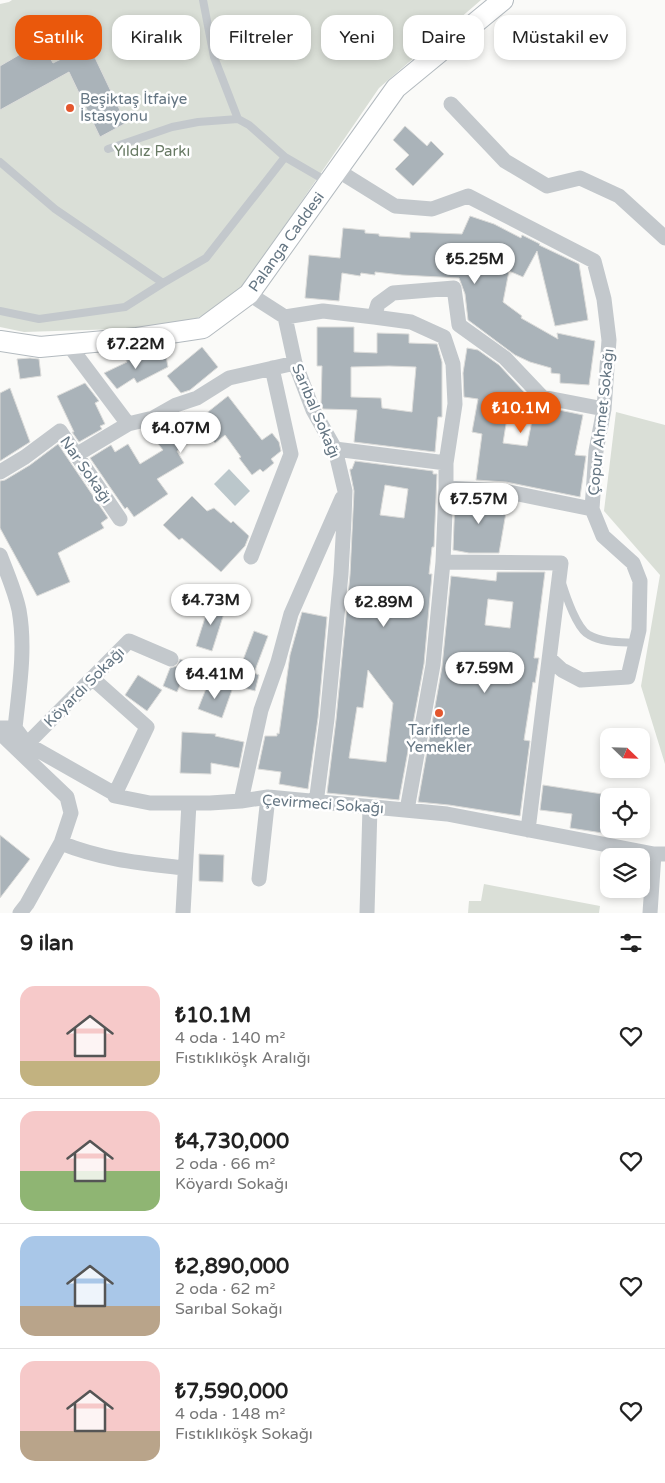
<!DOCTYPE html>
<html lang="tr">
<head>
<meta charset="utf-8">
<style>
  :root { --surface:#fff; --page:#f6f6f6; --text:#222; --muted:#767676; --line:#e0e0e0; --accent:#ea580c }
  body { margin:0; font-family:"Varela Round",sans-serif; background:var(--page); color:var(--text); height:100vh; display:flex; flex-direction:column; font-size:19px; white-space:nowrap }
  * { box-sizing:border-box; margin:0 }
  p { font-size:16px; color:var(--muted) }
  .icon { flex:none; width:28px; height:28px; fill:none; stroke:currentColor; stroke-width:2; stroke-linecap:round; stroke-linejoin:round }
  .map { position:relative; height:913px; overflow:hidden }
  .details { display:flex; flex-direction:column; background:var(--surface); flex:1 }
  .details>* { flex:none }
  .hud { position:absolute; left:15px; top:15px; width:635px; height:45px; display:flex; gap:10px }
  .needle { width:32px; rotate:113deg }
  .tools { position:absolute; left:600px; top:728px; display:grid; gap:10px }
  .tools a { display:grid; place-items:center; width:50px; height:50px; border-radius:10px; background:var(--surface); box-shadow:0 2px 8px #0003; font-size:25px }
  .price { position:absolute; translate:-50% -42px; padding:0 11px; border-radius:18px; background:#fff; color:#222; font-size:16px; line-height:32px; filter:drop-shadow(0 1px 2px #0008) }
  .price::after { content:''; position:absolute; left:50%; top:30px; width:15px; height:11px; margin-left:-8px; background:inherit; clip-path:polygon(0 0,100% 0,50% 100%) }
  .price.on { background:var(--accent); color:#fff }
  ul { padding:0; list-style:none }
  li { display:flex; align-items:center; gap:15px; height:125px; padding:0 20px }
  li+li { border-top:1px solid var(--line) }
  li span { display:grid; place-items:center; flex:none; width:140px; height:100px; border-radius:15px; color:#555 }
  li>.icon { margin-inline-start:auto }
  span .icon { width:60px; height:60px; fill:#fffc; stroke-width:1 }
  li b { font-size:21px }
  h2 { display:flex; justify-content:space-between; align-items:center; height:60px; padding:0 20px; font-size:21px }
  .chip { padding:0 18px; border-radius:15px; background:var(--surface); box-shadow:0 2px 8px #0003; font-size:18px; line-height:45px }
  .chip.on { background:var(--accent); color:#fff }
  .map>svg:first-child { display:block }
  .green { fill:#dadfd7 }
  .water { fill:#bbc7cb }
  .building { fill:#aab3b9; stroke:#dcdcda; fill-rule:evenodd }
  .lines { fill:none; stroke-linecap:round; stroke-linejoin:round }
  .secondary-casing { stroke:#b3babf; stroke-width:22 }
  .lane { stroke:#c3c8cc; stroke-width:8 }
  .street { stroke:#c3c8cc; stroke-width:15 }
  .secondary { stroke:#fff; stroke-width:20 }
  .poi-dot { fill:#e4572e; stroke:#fff; stroke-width:2 }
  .labels { text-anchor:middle; stroke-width:5; stroke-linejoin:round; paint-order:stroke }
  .poi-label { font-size:15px; fill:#657683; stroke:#fff; text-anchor:start }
  .park-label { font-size:15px; fill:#687a64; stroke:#fff }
  .street-label { font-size:15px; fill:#657683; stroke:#fff }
</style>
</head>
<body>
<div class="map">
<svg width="665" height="913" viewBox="0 0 665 913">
  <rect width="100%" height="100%" fill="#fafaf8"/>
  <!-- green -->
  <path class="green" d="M12,0H481L379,88L245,284L220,308L197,318L150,328L24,332L0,327V4L9,2Z
    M616,412L665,425V764L641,686L660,575L604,511Z
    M484,884L600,906L599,913H468L469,901H481Z"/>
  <!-- water -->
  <path class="water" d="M229,469L250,491L235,506L214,484Z"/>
  <!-- building -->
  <path class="building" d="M41,42L53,63L89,45L126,123L100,137L69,72L0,110V66Z
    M405,126L427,146L431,141L444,154L413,186L395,169L409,155L393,140Z
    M470,216L494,224L521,238L522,235L540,244L539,245L579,264L588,320L555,326L537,251L523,277L509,271L503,302L522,316L521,318L558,339L557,333L595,341L589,385L560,383V374L551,373V368L530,362L515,355L468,320L465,294L459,278L402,275L375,272V275L361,273L360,276L342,273L339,301L305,298L309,255L340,258L343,228L365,230V233L379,234V236L410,238V232L462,234Z
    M317,327H354V352L377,353V333L409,334V343L437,344L442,362V417H438L435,452L354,442L357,410L323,409L321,404L322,366H317ZM389,366L416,367L412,412L382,408L381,398L351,397V367Z
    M202,347L218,367L190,390L181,393L167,376Z
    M467,348L478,350L499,365L525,393L524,402L510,399L503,443L527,446L535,405L583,415L575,455L586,456L580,497L506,482L476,480L482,434L472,432L478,399L464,397L463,373Z
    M166,356L168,367L137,383L134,378L117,389L104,373L127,362L126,360Z
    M30,358L39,359L41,376L20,379L17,359Z
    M85,383L99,401L95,403L105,424L100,426L102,429L79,442L72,432H74L57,396Z
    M10,388L30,442L0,461V393Z
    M228,396L262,440L272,433L279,442L281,451L271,459L274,463L263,472L260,469L252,475L239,458L241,457L225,435L215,443L205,432L177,451L184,463L157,479L168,494L134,517L127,507L125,509L90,458L111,445L115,452L128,444L140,464L163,450L147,430L158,426L185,412L194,423Z
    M58,444L108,518L101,523L104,528L58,553L70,582L37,596L0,528V481L5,480L30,465Z
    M355,461L433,471V474H437L434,547H432L429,574H432L424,664L399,800L327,793L336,720L350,575L354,491L350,471V469H352ZM385,485L408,489L404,518L380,515ZM368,670L393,703L386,762L349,758L357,707L363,708Z
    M192,496L207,511L214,508L231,523L233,521L249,536L245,546L221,572L182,538L179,540L163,525Z
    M455,498L508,501L499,553H469L453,550Z
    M497,572H545L534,658H539L535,683L533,682L524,740L530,741L520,816L449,805L418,802L442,667L451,576L496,581ZM488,599L513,602L510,628L485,625Z
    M210,602L226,607L212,651L196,646Z
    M302,612L327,617L318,718L308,789L279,784L281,772L258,769L265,736H277V733L279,734L290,655Z
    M254,631L268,636L254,673L259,675L255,691L237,686L244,661L243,660Z
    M180,659L190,663L177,692L163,686L170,668L177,666Z
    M138,675L162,690L147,711L125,695Z
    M209,681L232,690L222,718L198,709Z
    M182,732L216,734L215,736L244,742L239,768L211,763V774L180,773Z
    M543,785L609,795V834L570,828L572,814L540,810Z
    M0,835L30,859L0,898Z
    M199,854L224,855L223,882L199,881Z"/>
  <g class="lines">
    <!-- secondary casing -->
    <g class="secondary-casing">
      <g id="secondary">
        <path id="s1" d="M0,341L40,347L137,338L203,328L249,294L396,88L503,0"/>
      </g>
    </g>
    <!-- lane -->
    <path class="lane" d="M203,0L214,57L238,119L249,125L285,157L328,182
      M108,149L172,127L198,122L238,119
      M0,162L55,209L163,283L206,258L285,157
      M0,311L39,319L125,307L163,283
      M562,583C566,596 577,629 589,635C603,643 621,642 636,643"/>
    <!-- street -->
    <path class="street" d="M451,104L505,161L547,186L580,178L619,196L665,238
      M337,170L395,206L432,209L468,196L594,261L604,299L609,340L604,409L596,451L592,509L603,536L633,563L640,581L639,630L628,677L581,680L562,670L550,659
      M249,294L285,317L323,311L374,317L411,322L444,337L453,364L455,404L446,463V488L443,562L433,665L407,810
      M285,317L295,363L313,410L335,449L345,491L344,520L341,574L327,719L316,803
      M374,317L378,304L393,293L454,288L459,325L505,358L542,397L604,409
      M68,344L128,424
      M335,449L446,463
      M76,455L128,424L153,418L176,405L197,398L229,378L295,363
      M0,472L25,457L60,431L120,519
      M446,488L504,491L592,509
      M0,555C7,573 15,591 19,610C26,649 19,689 15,728
      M251,557L291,454L272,368
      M443,562L561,563L528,830
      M92,678L147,727L115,794
      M0,728H15L27,744L115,794V796L150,803H210L241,801L268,797L447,814L654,854H665
      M0,733L67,797L71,813L61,843L27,904L20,913
      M27,744L129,641L171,659
      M241,801L261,710L278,662L291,614L342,498
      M61,843C103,860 141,863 185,868
      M259,879L268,797
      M183,913L189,803
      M367,913L370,807
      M650,913L654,854"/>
    <!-- secondary -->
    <use href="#secondary" class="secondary"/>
  </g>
  <!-- markers -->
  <g class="poi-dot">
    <circle cx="70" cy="108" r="5"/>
    <circle cx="439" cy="713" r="5"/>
  </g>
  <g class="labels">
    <!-- poi labels -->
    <g class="poi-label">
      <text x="80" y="104">Beşiktaş İtfaiye<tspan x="80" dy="17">İstasyonu</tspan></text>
      <text x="439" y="735" text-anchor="middle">Tariflerle<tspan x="439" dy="17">Yemekler</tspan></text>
    </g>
    <!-- park labels -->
    <g class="park-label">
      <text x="152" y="156">Yıldız Parkı</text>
    </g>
    <!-- street labels -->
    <g class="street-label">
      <text dy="5" stroke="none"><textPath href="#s1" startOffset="326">Palanga Caddesi</textPath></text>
      <text transform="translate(316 411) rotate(67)" y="5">Sarıbal Sokağı</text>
      <text transform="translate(601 422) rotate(-84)" y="5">Çopur Ahmet Sokağı</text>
      <text transform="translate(86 470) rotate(55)" y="5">Nar Sokağı</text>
      <text transform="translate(84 687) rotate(-45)" y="5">Köyardı Sokağı</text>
      <text transform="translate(323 804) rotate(4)" y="5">Çevirmeci Sokağı</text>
    </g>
  </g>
</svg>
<div class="tools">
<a><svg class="needle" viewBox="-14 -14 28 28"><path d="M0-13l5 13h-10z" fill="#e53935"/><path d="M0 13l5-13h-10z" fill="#767676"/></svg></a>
<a><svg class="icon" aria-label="locate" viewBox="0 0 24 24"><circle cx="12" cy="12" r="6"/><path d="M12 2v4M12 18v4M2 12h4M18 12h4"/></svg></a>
<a><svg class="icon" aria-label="layers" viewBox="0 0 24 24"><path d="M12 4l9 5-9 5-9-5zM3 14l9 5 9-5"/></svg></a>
</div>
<b class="price" style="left:475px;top:285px">₺5.25M</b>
<b class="price" style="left:136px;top:370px">₺7.22M</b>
<b class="price on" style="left:521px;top:434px">₺10.1M</b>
<b class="price" style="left:181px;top:454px">₺4.07M</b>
<b class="price" style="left:479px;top:525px">₺7.57M</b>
<b class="price" style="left:211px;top:626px">₺4.73M</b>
<b class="price" style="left:384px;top:628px">₺2.89M</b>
<b class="price" style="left:485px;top:694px">₺7.59M</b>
<b class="price" style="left:215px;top:700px">₺4.41M</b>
<div class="hud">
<a class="chip on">Satılık</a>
<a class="chip">Kiralık</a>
<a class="chip">Filtreler</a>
<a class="chip">Yeni</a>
<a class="chip">Daire</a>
<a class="chip">Müstakil ev</a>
</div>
</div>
<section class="details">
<h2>9 ilan<svg class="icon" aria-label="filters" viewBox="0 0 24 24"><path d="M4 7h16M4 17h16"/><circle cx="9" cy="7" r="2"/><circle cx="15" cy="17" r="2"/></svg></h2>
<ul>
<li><span style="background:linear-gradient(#f6c9c9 75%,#c2b280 0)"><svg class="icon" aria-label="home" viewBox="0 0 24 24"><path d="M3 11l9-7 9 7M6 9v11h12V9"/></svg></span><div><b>₺10.1M</b><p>4 oda · 140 m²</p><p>Fıstıklıköşk Aralığı</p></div><svg class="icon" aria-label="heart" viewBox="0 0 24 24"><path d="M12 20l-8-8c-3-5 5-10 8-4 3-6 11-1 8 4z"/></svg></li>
<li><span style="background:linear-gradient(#f6c9c9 60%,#8fb573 0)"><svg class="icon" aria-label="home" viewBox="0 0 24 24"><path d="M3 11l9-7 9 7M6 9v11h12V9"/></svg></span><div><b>₺4,730,000</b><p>2 oda · 66 m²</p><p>Köyardı Sokağı</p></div><svg class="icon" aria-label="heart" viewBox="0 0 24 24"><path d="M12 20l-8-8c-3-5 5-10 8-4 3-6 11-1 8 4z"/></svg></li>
<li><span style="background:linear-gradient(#a9c7e8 70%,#b9a48a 0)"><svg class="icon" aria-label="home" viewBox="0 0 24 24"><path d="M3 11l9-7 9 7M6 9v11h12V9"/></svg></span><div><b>₺2,890,000</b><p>2 oda · 62 m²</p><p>Sarıbal Sokağı</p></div><svg class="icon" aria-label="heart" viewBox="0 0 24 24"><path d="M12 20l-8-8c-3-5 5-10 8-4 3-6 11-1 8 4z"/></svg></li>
<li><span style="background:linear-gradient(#f6c9c9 70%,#b9a48a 0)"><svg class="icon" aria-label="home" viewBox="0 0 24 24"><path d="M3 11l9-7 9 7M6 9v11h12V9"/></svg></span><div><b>₺7,590,000</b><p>4 oda · 148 m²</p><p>Fıstıklıköşk Sokağı</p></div><svg class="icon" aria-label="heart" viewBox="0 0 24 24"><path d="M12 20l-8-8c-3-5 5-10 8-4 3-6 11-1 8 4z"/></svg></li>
</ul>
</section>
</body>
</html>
